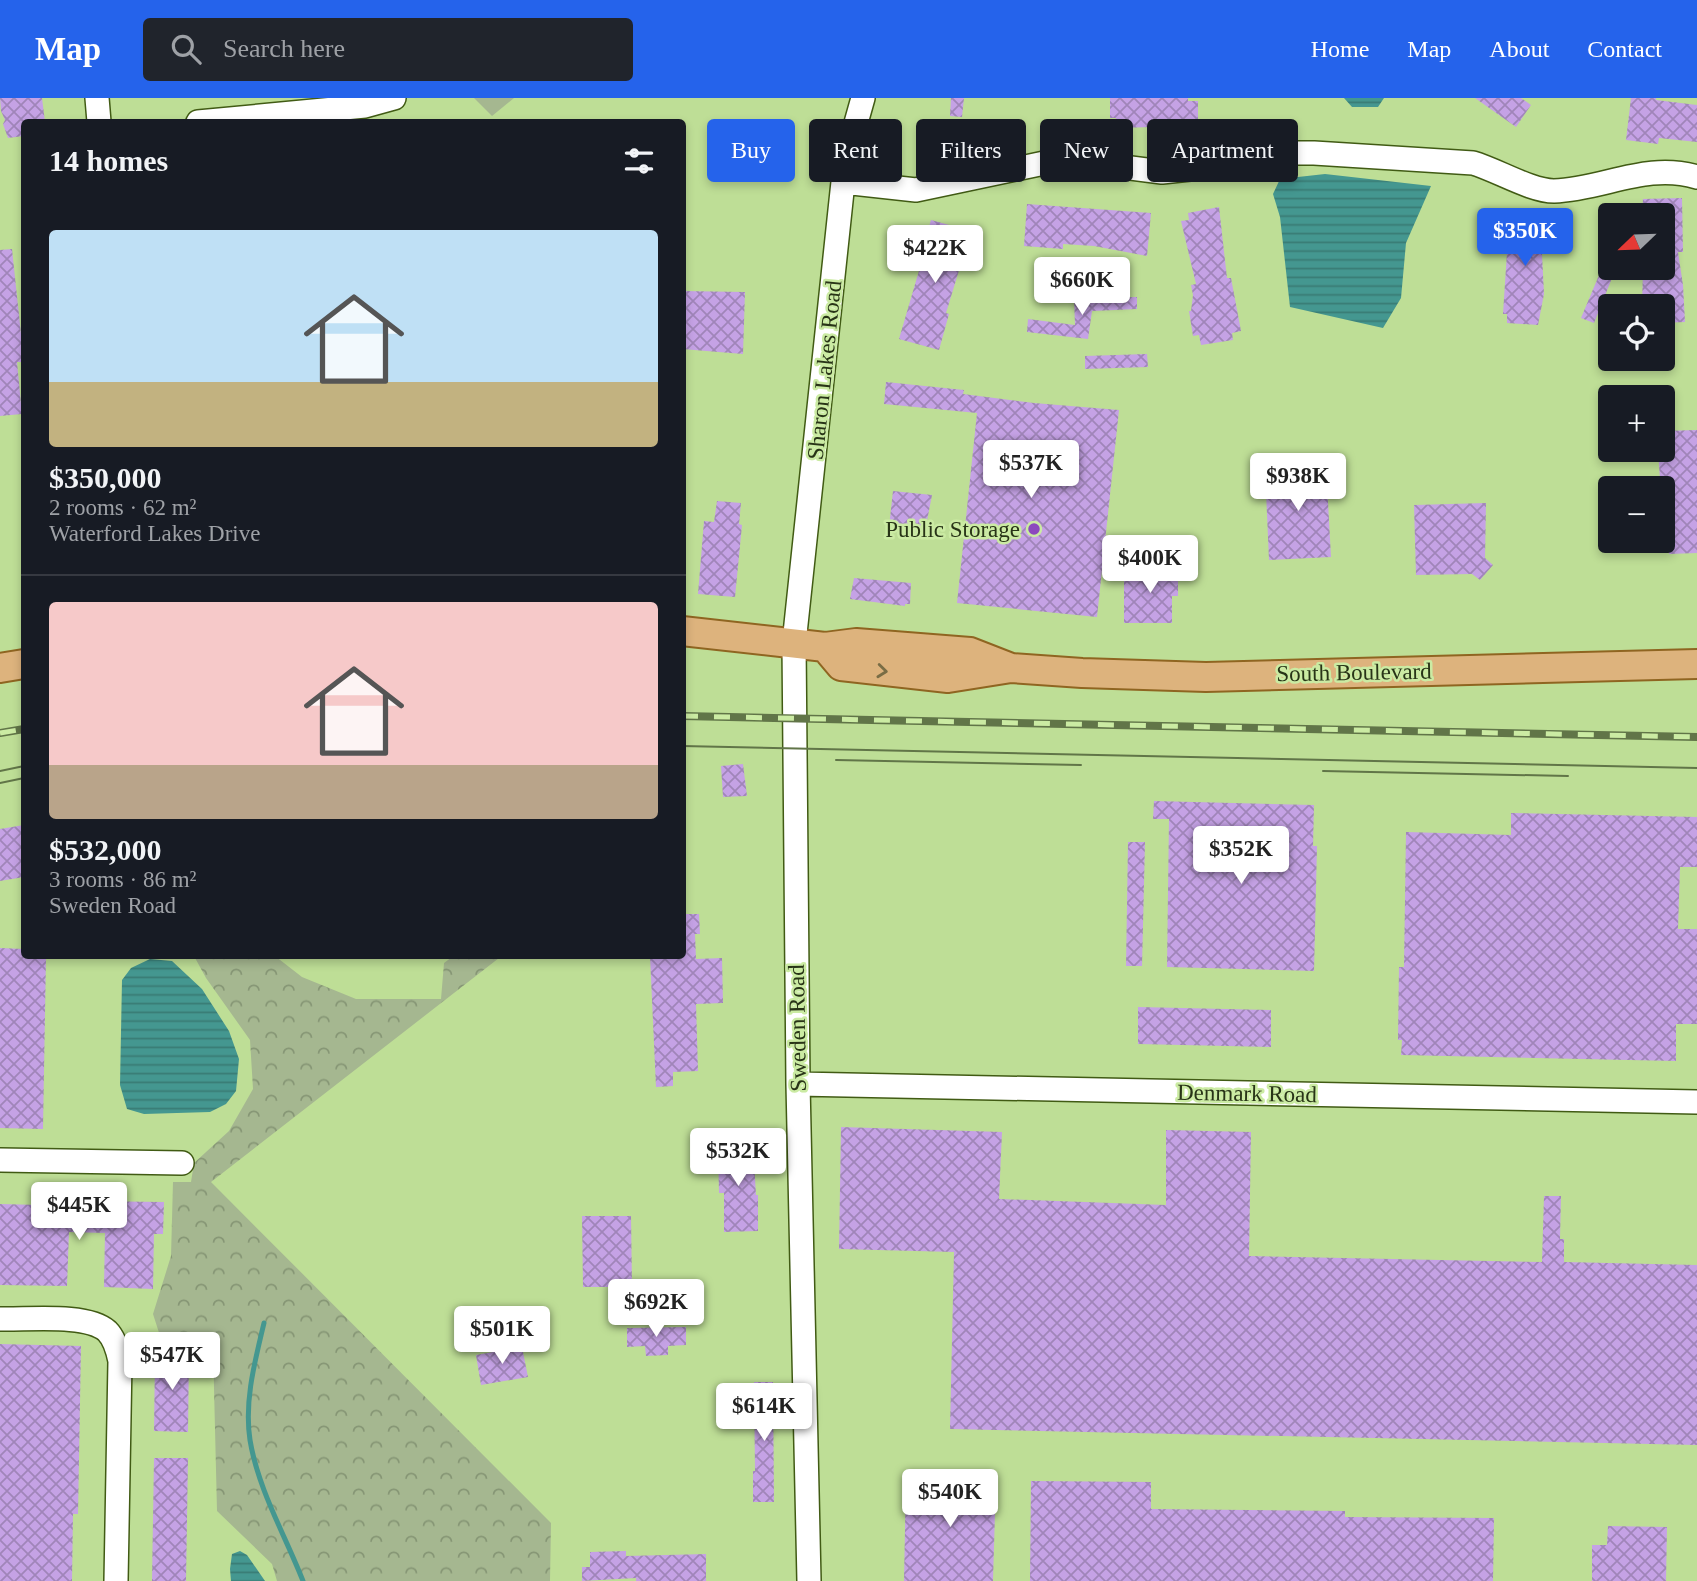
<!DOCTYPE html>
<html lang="en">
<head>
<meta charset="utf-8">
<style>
  :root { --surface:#171b24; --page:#20242c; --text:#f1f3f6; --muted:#9ea1a6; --line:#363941; --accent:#2563eb }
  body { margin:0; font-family:Georgia,serif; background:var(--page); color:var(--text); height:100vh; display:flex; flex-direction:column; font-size:26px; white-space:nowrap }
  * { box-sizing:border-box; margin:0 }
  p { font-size:23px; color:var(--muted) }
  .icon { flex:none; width:38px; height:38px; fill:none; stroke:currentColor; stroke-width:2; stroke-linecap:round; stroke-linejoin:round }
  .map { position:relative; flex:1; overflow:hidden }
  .panel { position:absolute; left:21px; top:21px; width:665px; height:840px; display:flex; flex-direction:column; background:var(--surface); border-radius:7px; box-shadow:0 4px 10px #0003 }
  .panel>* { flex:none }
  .guide { position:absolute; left:707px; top:21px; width:665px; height:63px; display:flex; gap:14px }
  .needle { width:46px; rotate:247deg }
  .controls { position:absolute; left:1598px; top:105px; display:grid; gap:14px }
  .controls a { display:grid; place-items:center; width:77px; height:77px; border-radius:7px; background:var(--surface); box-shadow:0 4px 10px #0003; font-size:35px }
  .price { position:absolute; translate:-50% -60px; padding:0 16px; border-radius:7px; background:#fff; color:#222; font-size:23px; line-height:46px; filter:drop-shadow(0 2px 4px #0008) }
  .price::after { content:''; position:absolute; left:50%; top:42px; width:21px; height:16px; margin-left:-10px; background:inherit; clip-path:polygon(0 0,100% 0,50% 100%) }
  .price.current { background:var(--accent); color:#fff }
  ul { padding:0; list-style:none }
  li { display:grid; align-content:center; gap:14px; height:371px; padding:0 28px }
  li+li { border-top:2px solid var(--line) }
  li span { display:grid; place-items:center; height:217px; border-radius:7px; color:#555 }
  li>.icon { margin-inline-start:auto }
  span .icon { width:126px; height:126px; fill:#fffc; stroke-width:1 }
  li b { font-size:30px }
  h2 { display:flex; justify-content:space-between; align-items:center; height:84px; padding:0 28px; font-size:30px }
  .chip { padding:0 24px; border-radius:7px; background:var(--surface); box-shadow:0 4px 10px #0003; font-size:24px; line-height:63px }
  .chip.current { background:var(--accent); color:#fff }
  header { display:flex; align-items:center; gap:42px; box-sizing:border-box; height:98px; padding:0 35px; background:var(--accent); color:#fff }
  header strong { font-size:33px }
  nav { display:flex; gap:38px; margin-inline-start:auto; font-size:24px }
  .search { width:490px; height:63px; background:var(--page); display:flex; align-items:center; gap:18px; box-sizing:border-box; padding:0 24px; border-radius:7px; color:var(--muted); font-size:26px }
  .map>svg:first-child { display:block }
  .green { fill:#a5b790 }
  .forest { fill:url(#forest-crowns) }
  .water { fill:url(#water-rules) }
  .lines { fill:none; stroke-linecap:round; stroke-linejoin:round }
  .stream { stroke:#449790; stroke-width:5 }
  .building { fill:url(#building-cross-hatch) }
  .minor-casing { stroke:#415b14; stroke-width:26 }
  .major-casing { stroke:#8f6521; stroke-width:32 }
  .minor { stroke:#fff; stroke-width:23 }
  .major { stroke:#ddb37d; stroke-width:28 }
  .tram { stroke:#617548; stroke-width:2 }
  .rail-casing { stroke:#617548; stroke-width:8 }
  .rail { stroke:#cbeba3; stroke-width:5; stroke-dasharray:16; stroke-linecap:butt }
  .oneway { stroke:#796d45 }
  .poi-dot { fill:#8c49be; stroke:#cbeba3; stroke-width:2.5 }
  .labels { text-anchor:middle; stroke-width:5; stroke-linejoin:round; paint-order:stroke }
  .street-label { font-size:23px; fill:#283417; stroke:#cbeba3 }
  .poi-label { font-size:23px; fill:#283417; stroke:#cbeba3; text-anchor:end }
</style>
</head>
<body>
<header>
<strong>Map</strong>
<div class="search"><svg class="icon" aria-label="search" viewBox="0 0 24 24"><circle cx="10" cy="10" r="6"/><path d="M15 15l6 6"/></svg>Search here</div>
<nav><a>Home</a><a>Map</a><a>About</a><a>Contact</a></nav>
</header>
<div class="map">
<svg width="1697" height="1483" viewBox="0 0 1697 1483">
  <defs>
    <pattern id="forest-crowns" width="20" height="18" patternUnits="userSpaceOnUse" patternTransform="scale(1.75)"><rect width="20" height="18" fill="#a5b790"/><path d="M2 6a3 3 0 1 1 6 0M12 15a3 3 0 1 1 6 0" fill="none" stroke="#869675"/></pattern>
    <pattern id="water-rules" width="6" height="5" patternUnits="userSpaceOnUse" patternTransform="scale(1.75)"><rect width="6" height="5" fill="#449790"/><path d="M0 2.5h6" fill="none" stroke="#397c75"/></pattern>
    <pattern id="building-cross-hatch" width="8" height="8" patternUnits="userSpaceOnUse" patternTransform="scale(1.75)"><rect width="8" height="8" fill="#c5a2e5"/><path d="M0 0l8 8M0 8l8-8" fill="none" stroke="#a085b9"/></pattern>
  </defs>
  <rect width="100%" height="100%" fill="#bede96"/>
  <!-- green -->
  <path class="green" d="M474,0H514L492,18Z"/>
  <!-- forest -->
  <path class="forest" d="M194,858H275L302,879L356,901H441L444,865L452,859L499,860L211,1084L551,1425L550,1483H277L272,1466L217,1413L213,1249L161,1241L153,1216L171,1158L173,1084H191L194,1065L229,1033L253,991L250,942L206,880Z"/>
  <!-- water -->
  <path class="water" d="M1344,0H1384L1378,9H1352Z
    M1325,76L1431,88L1406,145L1401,200L1383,230L1290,209L1280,119L1273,96L1280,81Z
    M150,861L172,863L202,891L229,933L239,961L236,993L226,1006L210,1014L144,1016L127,1011L120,987L122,882L131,870Z
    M240,1453L247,1457L265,1483H231L230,1471L232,1456Z"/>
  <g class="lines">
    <!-- stream -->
    <path class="stream" d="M264,1225C255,1263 244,1303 250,1342C258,1391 285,1437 303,1483"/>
  </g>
  <!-- building -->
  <path class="building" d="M0,0H42L45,24H24V38L8,40L3,26L5,22L1,13Z
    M951,0H964L962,19L950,18Z
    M1110,0H1188V3H1198V26H1193V33L1179,36L1153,37V29L1117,30L1116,20H1110Z
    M1475,0H1521L1531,7L1516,29Z
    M1631,0H1656V2L1697,7V44L1659,40L1658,46L1626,42Z
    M1682,100L1683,154H1678L1683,187L1685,224L1662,225V208H1642L1643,170H1662V117H1642L1643,101Z
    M1027,106L1151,115L1147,158L1094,148L1063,146V151L1024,148Z
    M1219,109L1227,180H1231L1241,233L1232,235L1233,242L1201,247L1199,237L1193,238L1189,213H1191L1193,197L1191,187L1196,186L1181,123L1189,122L1188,115Z
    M1513,113L1544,114L1547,124L1546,148L1542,156L1544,196L1538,227L1507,225V216H1503L1509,123H1512Z
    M931,122L971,133L946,215L949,216L939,252L899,241L923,159H920Z
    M12,151L24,264H17L22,316L0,318V152Z
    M1602,170H1616L1594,225L1581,220Z
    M682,193L745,194L743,256L682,251Z
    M1137,199V211L1092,213L1088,241L1027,234L1028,221L1075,227L1074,200Z
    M1147,256L1148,269L1085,271V258Z
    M886,284L964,292L963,296L1034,305L1119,312L1097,519L957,505L977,315L884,306Z
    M1697,332V455L1669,456L1668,411H1662L1658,352H1662V333Z
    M1326,367L1331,459L1269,462L1265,371Z
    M893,393L932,397L925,433L919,436L896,434L889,429Z
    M717,403L741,405L739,426L742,427L735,499L698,496L704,423L714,424Z
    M1486,405L1485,460L1493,467L1480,482L1472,476L1416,477L1414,407Z
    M1124,470H1178V498H1172V525H1124Z
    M854,480L911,485L910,506H905V508L850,501Z
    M743,666L747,698L723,699L721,668Z
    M1154,703L1314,707L1313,748H1317L1314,873L1167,869L1169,721H1153Z
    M1511,715L1697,719V769H1680L1678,831H1697V926H1676V963L1401,957L1402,942H1398L1399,869H1404L1406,734L1511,737Z
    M24,727V779L0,783V731Z
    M1128,744H1145L1142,868H1126Z
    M682,816H699L700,836H695L696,861L722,860L723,905L696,906L698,973L673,974V988L656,989L650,858H682Z
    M0,850L24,851V858H46L43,1031L0,1030Z
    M1138,909L1271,912V949L1138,946Z
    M841,1029L1002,1034L999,1101L1166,1107V1032L1251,1034L1249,1158L1542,1164L1544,1098H1561L1560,1141H1564V1164L1697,1167V1347L950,1331L954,1154L839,1151Z
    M753,1046L756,1097H758V1133L724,1134V1095H719L718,1048Z
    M84,1103L164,1104L163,1136H154L153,1191L104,1189L105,1135L69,1134L67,1188L0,1187V1106L84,1108Z
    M582,1118H631L632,1189H583Z
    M686,1229V1247L668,1248V1257L646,1258L645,1248L627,1249V1230Z
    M0,1246L81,1248L78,1416H73L72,1483H0Z
    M522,1249L528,1279L481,1287L476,1257Z
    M155,1255H189L188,1334L154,1333Z
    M754,1284H773L774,1404H753V1373H755Z
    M154,1360H188L186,1483H152Z
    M906,1379L996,1381L993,1483H904Z
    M1031,1383L1151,1384V1411L1345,1413V1419L1494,1420L1493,1483H1030Z
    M1608,1428L1667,1429L1666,1483H1592V1447H1607Z
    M626,1453V1458L706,1456V1483H636V1480L582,1483V1469H590V1454Z"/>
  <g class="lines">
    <!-- minor casing -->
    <g class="minor-casing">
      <path id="minor" d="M97,0L99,24
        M198,24L365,8L394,0
        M843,84L916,92L1049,64L1076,63L1162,74L1190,71L1278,55H1314L1473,65C1497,72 1531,93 1554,93C1604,91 1647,64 1697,79
        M798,986L1697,1004
        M0,1062L182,1065
        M0,1221C27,1222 87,1215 107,1233C115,1241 118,1253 120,1263L116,1483
        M809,1483L798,986L794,545L843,84L847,57L863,0"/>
    </g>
    <!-- major casing -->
    <g class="major-casing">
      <path id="major" d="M682,533L825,549L856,545L970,554L1011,570
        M825,549L841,568L948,580L1011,570L1082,575L1206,579L1697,566
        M0,570L24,566"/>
    </g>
    <!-- minor -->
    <use href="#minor" class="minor"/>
    <!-- major -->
    <use href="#major" class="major"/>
    <!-- tram -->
    <path class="tram" d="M682,648L1697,670
      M836,662L1081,667
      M0,673L24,668
      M1323,673L1568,678
      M0,685L24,680"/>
    <!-- rail casing -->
    <g class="rail-casing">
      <path id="rail" d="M682,618L1697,639
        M0,635L24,631"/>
    </g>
    <!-- rail -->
    <use href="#rail" class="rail"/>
  </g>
  <!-- one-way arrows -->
  <defs><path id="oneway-chevron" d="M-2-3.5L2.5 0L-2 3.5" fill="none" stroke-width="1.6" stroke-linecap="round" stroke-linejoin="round" transform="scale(1.75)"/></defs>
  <use class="oneway" href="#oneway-chevron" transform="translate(882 573) rotate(6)"/>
  <!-- markers -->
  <circle class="poi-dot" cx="1034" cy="431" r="7"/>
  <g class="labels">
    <!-- street labels -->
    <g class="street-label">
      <text transform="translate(824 272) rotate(-84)" y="8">Sharon Lakes Road</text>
      <text transform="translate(1354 574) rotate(-1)" y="8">South Boulevard</text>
      <text transform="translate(797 930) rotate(-91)" y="8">Sweden Road</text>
      <text transform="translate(1247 995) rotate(1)" y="8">Denmark Road</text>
    </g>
    <!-- poi labels -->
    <g class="poi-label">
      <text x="1020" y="439">Public Storage</text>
    </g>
  </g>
</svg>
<div class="controls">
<a><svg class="needle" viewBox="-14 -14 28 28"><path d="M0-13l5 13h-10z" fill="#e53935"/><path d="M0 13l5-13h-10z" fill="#9ea1a6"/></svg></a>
<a><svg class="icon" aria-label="locate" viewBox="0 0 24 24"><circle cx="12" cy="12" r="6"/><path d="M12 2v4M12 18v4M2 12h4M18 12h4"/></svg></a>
<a>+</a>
<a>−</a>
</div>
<b class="price current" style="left:1525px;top:170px">$350K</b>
<b class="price" style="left:935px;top:187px">$422K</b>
<b class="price" style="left:1082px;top:219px">$660K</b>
<b class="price" style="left:1031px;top:402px">$537K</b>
<b class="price" style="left:1298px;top:415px">$938K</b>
<b class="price" style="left:1150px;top:497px">$400K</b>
<b class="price" style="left:1241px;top:788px">$352K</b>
<b class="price" style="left:738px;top:1090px">$532K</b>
<b class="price" style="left:79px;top:1144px">$445K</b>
<b class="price" style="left:656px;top:1241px">$692K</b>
<b class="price" style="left:502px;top:1268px">$501K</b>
<b class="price" style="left:172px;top:1294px">$547K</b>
<b class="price" style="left:764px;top:1345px">$614K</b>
<b class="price" style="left:950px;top:1431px">$540K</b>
<div class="guide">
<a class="chip current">Buy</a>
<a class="chip">Rent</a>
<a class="chip">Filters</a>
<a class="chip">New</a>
<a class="chip">Apartment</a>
</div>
<section class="panel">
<h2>14 homes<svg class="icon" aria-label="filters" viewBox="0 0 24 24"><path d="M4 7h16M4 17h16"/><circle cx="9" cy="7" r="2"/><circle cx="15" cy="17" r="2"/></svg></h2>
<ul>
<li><span style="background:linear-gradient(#bfe0f5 70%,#c2b280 0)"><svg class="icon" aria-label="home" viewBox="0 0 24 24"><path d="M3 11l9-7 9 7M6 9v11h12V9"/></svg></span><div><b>$350,000</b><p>2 rooms · 62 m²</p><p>Waterford Lakes Drive</p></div></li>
<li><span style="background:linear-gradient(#f6c9c9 75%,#b9a48a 0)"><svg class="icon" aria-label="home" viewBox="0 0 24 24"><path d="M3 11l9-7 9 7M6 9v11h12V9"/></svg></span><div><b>$532,000</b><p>3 rooms · 86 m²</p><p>Sweden Road</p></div></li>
</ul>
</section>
</div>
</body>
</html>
